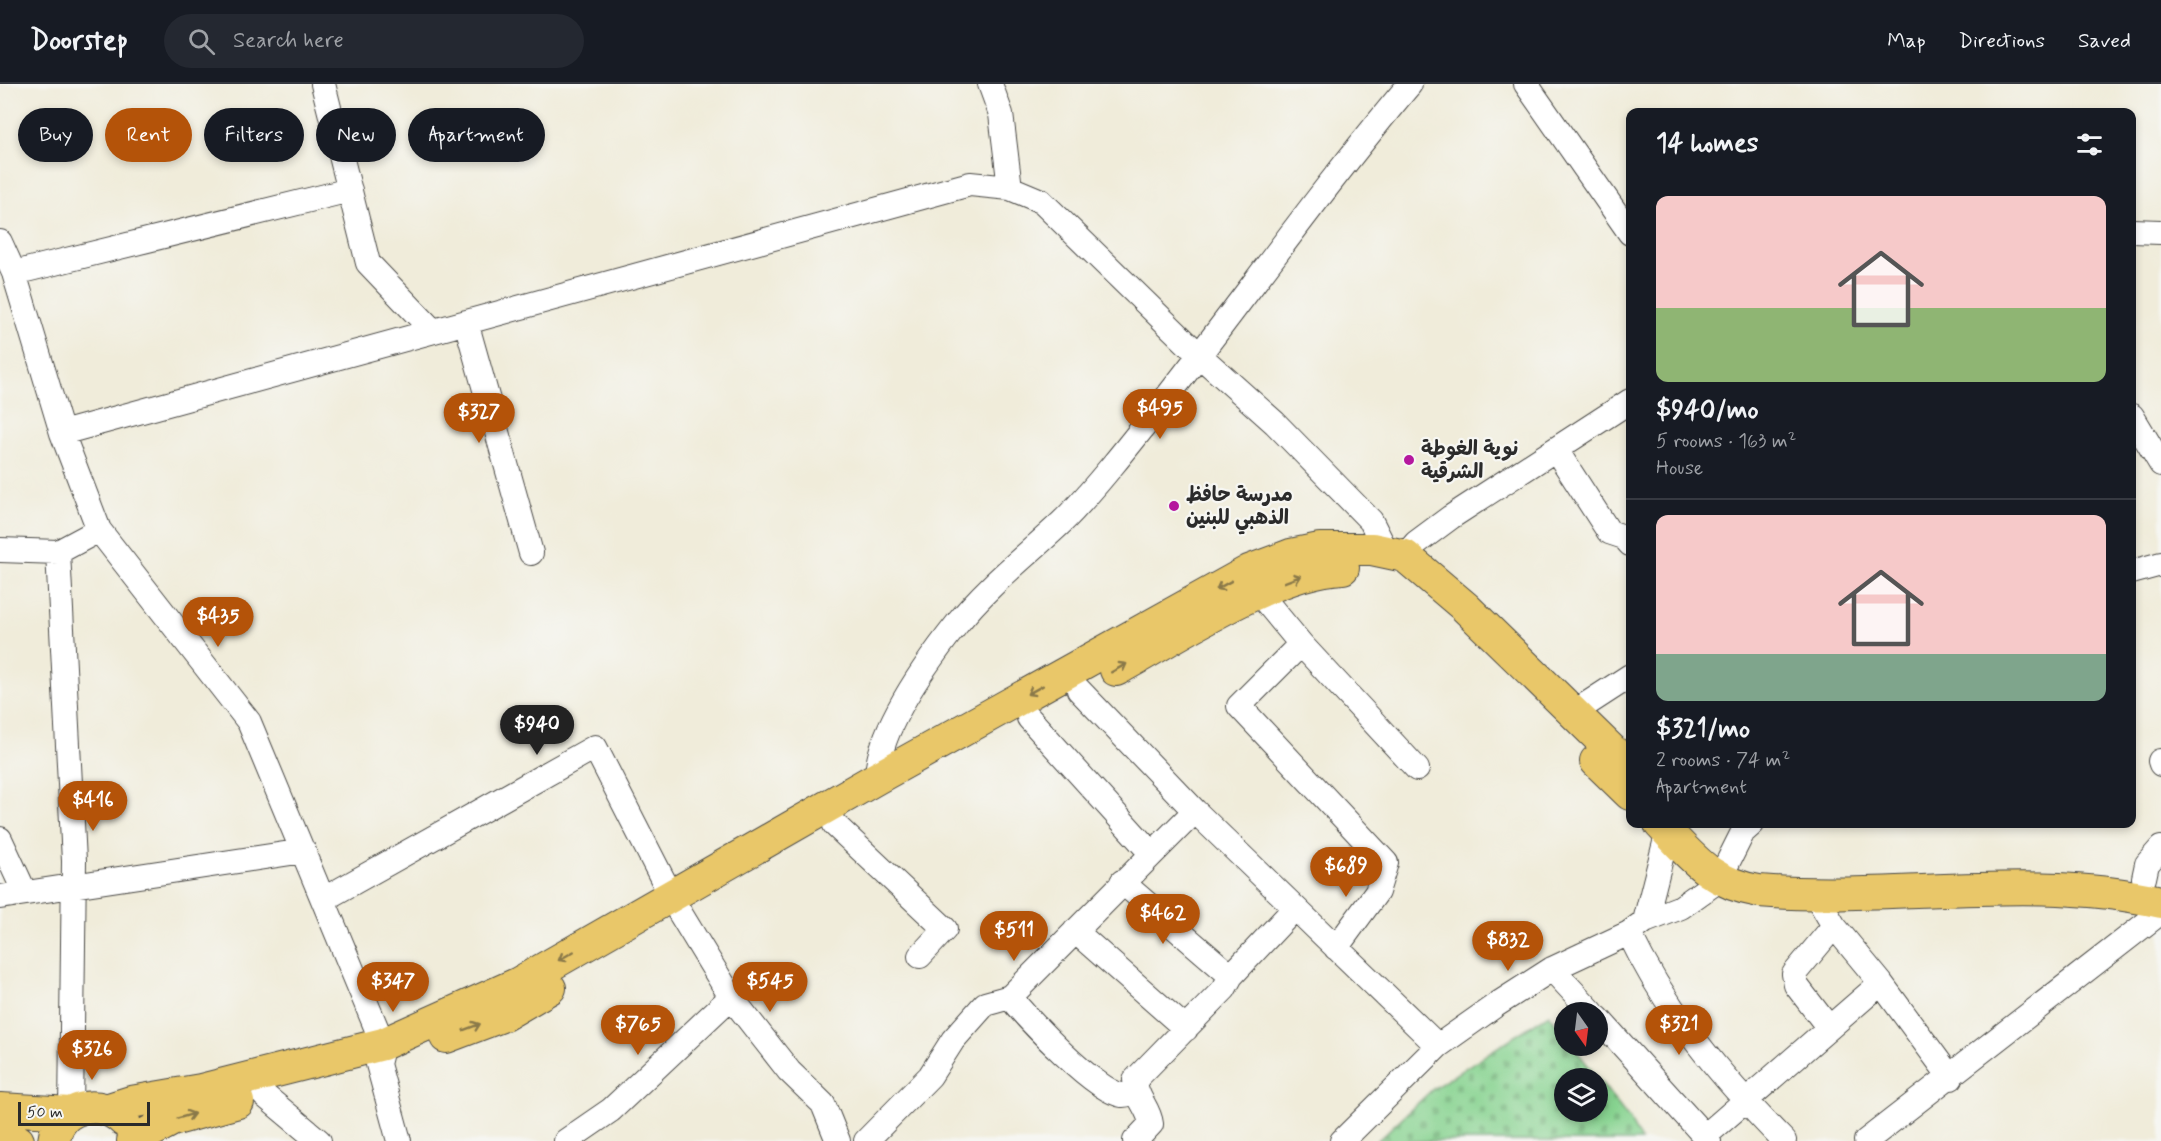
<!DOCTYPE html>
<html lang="en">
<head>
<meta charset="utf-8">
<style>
  :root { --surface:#171b24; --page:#242831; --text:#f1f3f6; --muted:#9ea1a6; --line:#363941; --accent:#b45309 }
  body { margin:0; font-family:Mynerve,"Playpen Sans Arabic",sans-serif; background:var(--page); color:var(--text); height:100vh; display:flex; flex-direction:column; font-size:22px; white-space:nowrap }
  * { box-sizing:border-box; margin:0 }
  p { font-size:20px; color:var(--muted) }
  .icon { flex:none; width:33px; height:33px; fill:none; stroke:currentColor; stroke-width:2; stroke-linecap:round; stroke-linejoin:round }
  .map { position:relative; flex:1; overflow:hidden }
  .sheet { position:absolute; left:1626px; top:24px; width:510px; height:720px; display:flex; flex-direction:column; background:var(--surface); border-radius:12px; box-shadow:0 3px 9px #0003 }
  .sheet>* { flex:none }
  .top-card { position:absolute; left:18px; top:24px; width:570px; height:54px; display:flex; gap:12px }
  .needle { width:39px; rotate:166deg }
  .tools { position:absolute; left:1554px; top:918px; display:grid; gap:12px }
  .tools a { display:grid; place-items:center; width:54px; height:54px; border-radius:50%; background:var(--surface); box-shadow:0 3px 9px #0003; font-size:30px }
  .scale { position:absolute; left:18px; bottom:15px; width:132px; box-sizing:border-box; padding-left:6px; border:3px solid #2b2b2b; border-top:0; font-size:16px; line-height:21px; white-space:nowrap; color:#2b2b2b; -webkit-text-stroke:4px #f6f6f2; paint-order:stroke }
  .price { position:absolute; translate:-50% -51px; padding:0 14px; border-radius:21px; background:var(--accent); color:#fff; font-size:20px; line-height:39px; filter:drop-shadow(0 2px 3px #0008) }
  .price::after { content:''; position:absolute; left:50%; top:36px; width:18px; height:14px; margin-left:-9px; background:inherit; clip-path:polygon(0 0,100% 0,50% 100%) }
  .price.current { background:#222; color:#fff }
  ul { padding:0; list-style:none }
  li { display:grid; align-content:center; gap:12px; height:318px; padding:0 30px }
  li+li { border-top:2px solid var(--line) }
  li span { display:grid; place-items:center; height:186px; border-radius:12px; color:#555 }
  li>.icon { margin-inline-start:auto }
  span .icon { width:108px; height:108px; fill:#fffc; stroke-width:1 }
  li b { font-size:26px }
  h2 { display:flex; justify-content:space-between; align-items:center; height:72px; padding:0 30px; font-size:26px }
  .chip { padding:0 21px; border-radius:27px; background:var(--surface); box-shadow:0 3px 9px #0003; font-size:21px; line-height:54px }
  .chip.current { background:var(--accent); color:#fff }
  header { display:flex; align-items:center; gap:36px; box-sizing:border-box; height:84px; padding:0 30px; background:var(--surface); border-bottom:2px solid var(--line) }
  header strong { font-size:28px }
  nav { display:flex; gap:33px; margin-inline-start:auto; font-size:21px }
  .search { width:420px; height:54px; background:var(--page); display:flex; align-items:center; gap:15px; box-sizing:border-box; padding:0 21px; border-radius:33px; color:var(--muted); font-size:22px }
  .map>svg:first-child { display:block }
  .cemetery { fill:url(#cemetery-stones); stroke:#597f5e; stroke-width:1.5; fill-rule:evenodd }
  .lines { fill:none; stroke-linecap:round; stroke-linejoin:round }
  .minor-casing { stroke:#494845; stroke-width:26 }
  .major-casing { stroke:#494845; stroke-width:34 }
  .minor { stroke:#fff; stroke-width:24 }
  .major { stroke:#e9c769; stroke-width:32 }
  .oneway { stroke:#8a794a }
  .poi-dot { fill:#b5179e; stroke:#f6f6f2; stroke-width:2 }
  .labels { text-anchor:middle; stroke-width:4.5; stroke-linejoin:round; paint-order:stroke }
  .poi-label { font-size:20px; font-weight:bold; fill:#2b2b2b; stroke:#f6f6f2; text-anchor:start }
</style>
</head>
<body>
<header>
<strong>Doorstep</strong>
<div class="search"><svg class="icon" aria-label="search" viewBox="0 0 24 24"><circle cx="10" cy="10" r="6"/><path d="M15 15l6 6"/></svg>Search here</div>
<nav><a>Map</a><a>Directions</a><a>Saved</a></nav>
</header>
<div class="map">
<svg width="2161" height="1057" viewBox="0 0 2161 1057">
  <defs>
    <pattern id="cemetery-stones" width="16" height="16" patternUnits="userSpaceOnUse" patternTransform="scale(1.5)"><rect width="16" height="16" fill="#87d390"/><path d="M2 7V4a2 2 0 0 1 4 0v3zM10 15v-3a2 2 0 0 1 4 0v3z" fill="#75b57c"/></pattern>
  </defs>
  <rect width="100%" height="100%" fill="#f6f6f2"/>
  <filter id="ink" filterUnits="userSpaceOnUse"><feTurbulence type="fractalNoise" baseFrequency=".0167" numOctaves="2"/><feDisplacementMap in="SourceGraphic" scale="12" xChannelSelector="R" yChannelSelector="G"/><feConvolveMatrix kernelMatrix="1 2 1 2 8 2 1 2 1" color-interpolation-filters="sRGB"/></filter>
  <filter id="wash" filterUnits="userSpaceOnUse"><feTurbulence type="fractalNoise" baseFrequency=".008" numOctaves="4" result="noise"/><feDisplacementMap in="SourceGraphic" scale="24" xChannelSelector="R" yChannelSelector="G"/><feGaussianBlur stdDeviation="1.35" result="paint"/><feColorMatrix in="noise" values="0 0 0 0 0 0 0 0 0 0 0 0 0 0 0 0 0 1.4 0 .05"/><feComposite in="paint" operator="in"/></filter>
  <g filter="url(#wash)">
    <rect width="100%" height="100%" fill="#f0ecda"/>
    <!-- cemetery -->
    <path class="cemetery" d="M1549,930L1564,950V962H1573L1629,1035L1641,1057H1377L1434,1004ZM1564,994H1598V1028H1564Z"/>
  </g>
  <g filter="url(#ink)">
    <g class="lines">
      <!-- minor casing -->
      <g class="minor-casing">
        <path id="minor" d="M323,0L368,179L433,247
          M990,0L1001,30L1010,104
          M1526,0L1630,149
          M2132,147L2161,148
          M0,158L14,189L62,349L99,446L249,638L383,960L378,980L399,1057
          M14,189L350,106
          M466,238L531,469
          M2132,332L2161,380
          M62,349L970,100L1010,104L1041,117L1199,271L1275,339L1371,437L1386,467
          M1556,366L1609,448L1624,453L1630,460
          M0,466L58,468L99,446
          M58,468L74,777L71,1029
          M1405,472L1416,459L1451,433L1630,317
          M2132,488L2161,480
          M1258,508L1301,560L1239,622L1386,779L1377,808L1336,864
          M1301,560L1417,685
          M1079,606L1195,727L1438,962
          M1573,629L1630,592
          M1029,634L1151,769
          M2160,677L2161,680
          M877,694C877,646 927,578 957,540C987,502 1026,472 1061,439C1079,422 1096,401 1112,382C1215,257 1306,123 1410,0
          M835,741L945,845L920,872
          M0,755L25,809
          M2144,794L2147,780L2161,764
          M1122,798L1231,892
          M1814,808L1834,842L1881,899L1951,994
          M0,813L304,767
          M324,815L595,663L680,829L731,913L789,987L823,1020L838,1057
          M1645,837L1668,747
          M1075,847L1186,945
          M1629,849C1667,929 1722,994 1784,1057
          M1552,885L1592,928
          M1010,913C1026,934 1097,1009 1122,1011C1125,1012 1131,1009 1135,1008
          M1598,934L1709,1057
          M1829,944L1796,901L1794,890L1834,842
          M264,1011L319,1057
          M1705,1052L1881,899
          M566,1057L611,1026L731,913
          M866,1057L930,992L953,956L985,920L1010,913L1195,727
          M1135,1057L1151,1040C1149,1023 1135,1014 1135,996L1224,905L1231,892L1295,824
          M1342,1057L1438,962L1496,921L1552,885L1629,849L1645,837L1681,823L1719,796L1743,748L1752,740
          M1866,1057L2161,828"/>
      </g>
      <!-- major casing -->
      <g class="major-casing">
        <path id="major" d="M1116,586C1178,552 1274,487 1343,484
          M1596,677L1630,710
          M1660,740C1693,774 1710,799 1759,807C1892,818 2030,788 2161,818
          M446,953L504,931L550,904
          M0,1025L71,1029
          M109,1025L131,1018L201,1006L383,960L519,899L877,694L1249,487L1291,471L1320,465H1372L1405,472L1465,523L1630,684
          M0,1048L18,1057
          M54,1057C58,1021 101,1013 124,1037
          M133,1057L172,1036L238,1018"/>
      </g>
      <!-- minor -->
      <use href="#minor" class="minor"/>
      <!-- major -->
      <use href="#major" class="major"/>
    </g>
    <!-- one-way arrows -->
    <defs><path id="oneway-shaft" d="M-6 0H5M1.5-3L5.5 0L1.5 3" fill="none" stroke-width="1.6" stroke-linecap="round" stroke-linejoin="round" transform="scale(1.5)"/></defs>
    <g class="oneway">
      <use href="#oneway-shaft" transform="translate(1293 495) rotate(-21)"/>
      <use href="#oneway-shaft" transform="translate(1224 501) rotate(151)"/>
      <use href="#oneway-shaft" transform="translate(1119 584) rotate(-29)"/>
      <use href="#oneway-shaft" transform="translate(1035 606) rotate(151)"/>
      <use href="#oneway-shaft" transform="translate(566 872) rotate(150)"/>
      <use href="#oneway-shaft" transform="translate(472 943) rotate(-21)"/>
      <use href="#oneway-shaft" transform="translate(186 1032) rotate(-16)"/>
    </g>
  </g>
  <!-- markers -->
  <g class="poi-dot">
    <circle cx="1409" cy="376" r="6"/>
    <circle cx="1174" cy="422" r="6"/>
  </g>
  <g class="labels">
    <!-- poi labels -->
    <g class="poi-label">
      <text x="1421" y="371">نوية الغوطة<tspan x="1421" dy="23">الشرقية</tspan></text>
      <text x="1186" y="417">مدرسة حافظ<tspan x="1186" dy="23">الذهبي للبنين</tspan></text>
    </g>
  </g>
</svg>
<div class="tools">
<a><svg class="needle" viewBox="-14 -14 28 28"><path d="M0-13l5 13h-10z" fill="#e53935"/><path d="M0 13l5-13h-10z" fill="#9ea1a6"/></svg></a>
<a><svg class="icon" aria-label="layers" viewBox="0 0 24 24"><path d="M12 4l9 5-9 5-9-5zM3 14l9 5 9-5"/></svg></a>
</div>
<div class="scale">50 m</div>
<b class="price" style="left:1160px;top:356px">$495</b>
<b class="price" style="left:479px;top:360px">$327</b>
<b class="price" style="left:218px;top:564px">$435</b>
<b class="price current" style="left:537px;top:672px">$940</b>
<b class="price" style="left:93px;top:748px">$416</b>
<b class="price" style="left:1346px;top:814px">$689</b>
<b class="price" style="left:1163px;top:861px">$462</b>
<b class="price" style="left:1014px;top:878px">$511</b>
<b class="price" style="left:1508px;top:888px">$832</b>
<b class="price" style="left:393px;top:929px">$347</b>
<b class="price" style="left:770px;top:929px">$545</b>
<b class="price" style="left:638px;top:972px">$765</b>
<b class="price" style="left:1679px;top:972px">$321</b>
<b class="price" style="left:92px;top:997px">$326</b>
<div class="top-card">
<a class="chip">Buy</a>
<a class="chip current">Rent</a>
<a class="chip">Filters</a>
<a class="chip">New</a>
<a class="chip">Apartment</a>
</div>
<section class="sheet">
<h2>14 homes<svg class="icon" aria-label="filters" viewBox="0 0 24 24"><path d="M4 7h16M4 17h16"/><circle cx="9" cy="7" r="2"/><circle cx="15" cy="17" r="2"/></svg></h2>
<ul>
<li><span style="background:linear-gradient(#f6c9c9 60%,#8fb573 0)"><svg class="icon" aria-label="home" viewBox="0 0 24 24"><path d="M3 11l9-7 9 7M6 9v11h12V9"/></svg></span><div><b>$940/mo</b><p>5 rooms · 163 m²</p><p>House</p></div></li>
<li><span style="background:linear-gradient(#f6c9c9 75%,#7fa58c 0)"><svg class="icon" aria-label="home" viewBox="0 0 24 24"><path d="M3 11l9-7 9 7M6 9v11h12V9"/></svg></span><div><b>$321/mo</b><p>2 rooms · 74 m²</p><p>Apartment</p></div></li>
</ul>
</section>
</div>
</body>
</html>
